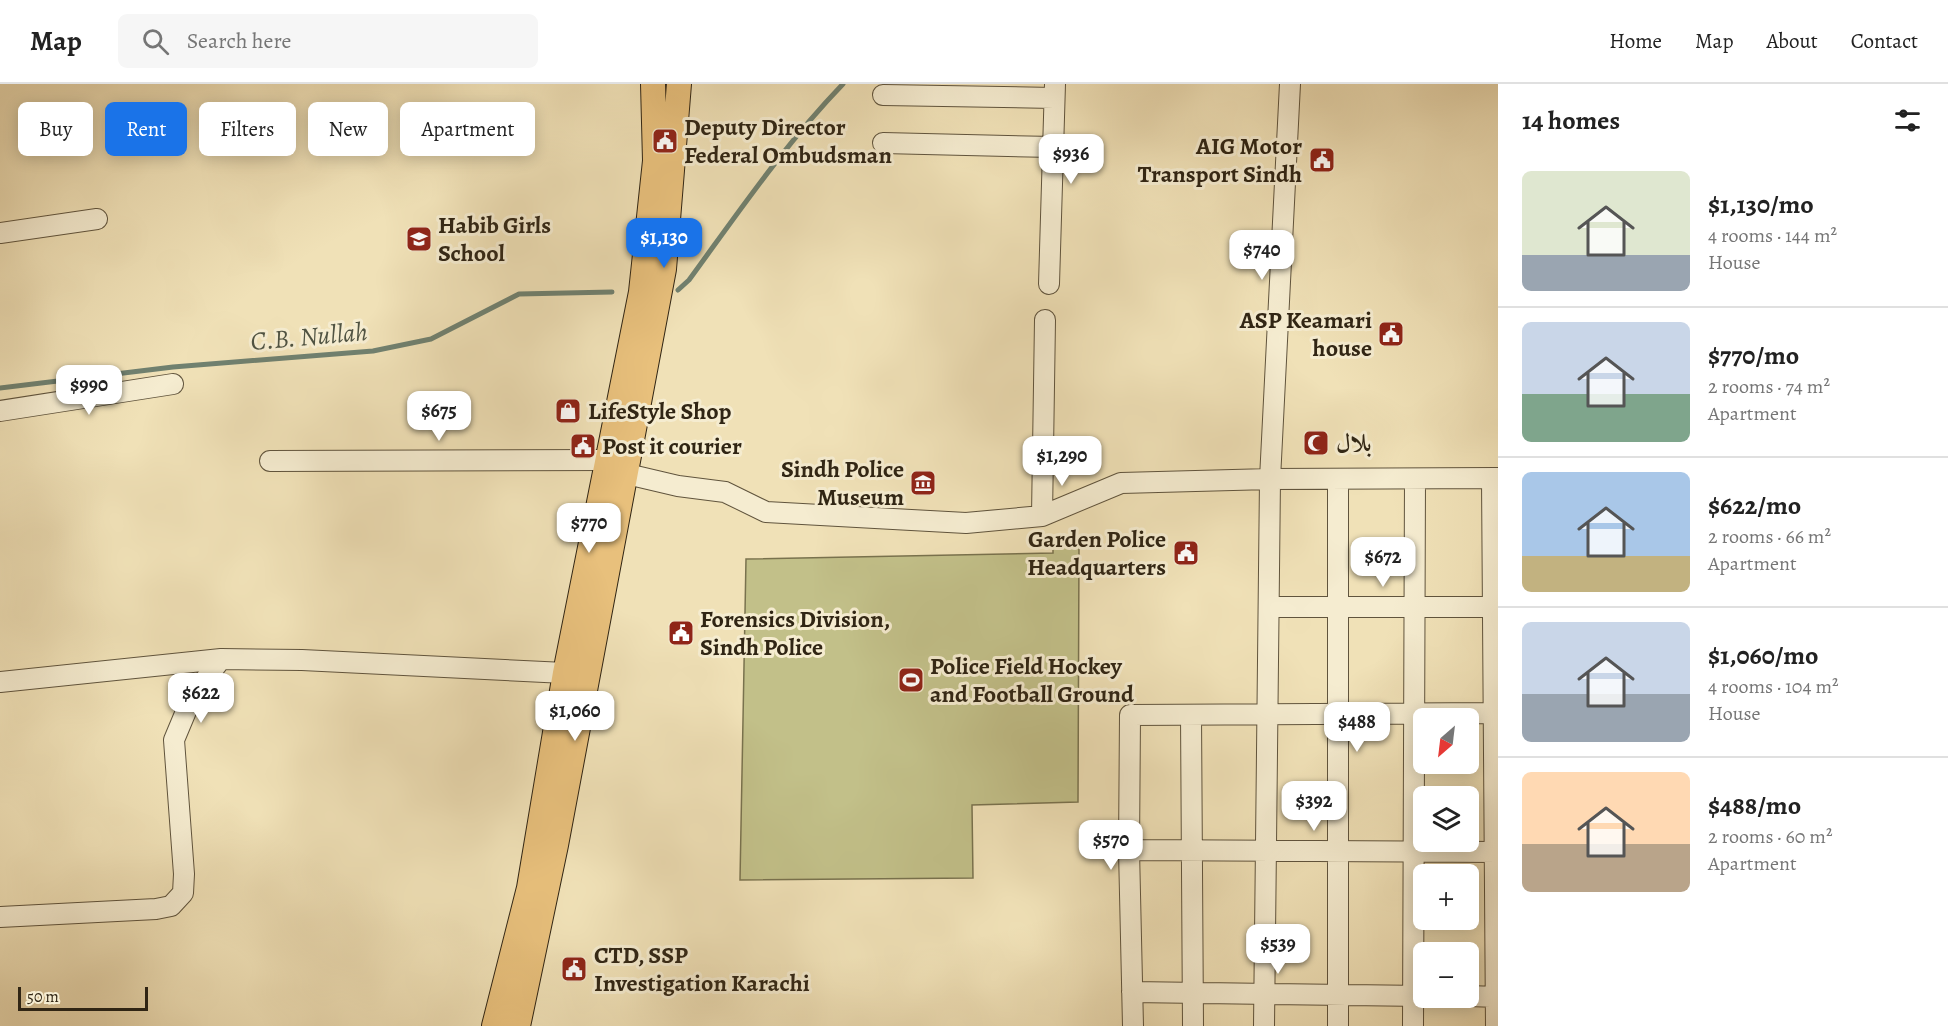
<!DOCTYPE html>
<html lang="en">
<head>
<meta charset="utf-8">
<style>
  :root { --surface:#fff; --page:#f6f6f6; --text:#222; --muted:#767676; --line:#e0e0e0; --accent:#1a73e8 }
  body { margin:0; font-family:Alegreya,Amiri,serif; background:var(--page); color:var(--text); height:100vh; display:flex; flex-direction:column; font-size:22px; white-space:nowrap }
  * { box-sizing:border-box; margin:0 }
  p { font-size:20px; color:var(--muted) }
  .icon { flex:none; width:33px; height:33px; fill:none; stroke:currentColor; stroke-width:2; stroke-linecap:round; stroke-linejoin:round }
  .map { position:relative; flex:1; overflow:hidden }
  .panel { display:flex; flex-direction:column; background:var(--surface); width:450px }
  .panel>* { flex:none }
  .banner { position:absolute; left:18px; top:18px; width:570px; height:54px; display:flex; gap:12px }
  .needle { width:39px; rotate:208deg }
  .controls { position:absolute; left:1413px; top:624px; display:grid; gap:12px }
  .controls a { display:grid; place-items:center; width:66px; height:66px; border-radius:9px; background:var(--surface); box-shadow:0 3px 15px #0003; font-size:30px }
  .scale { position:absolute; left:18px; bottom:15px; width:130px; box-sizing:border-box; padding-left:6px; border:3px solid #302514; border-top:0; font-size:16px; line-height:21px; white-space:nowrap; color:#302514; -webkit-text-stroke:4px #f5ecd0; paint-order:stroke }
  .price { position:absolute; translate:-50% -51px; padding:0 14px; border-radius:12px; background:#fff; color:#222; font-size:20px; line-height:39px; filter:drop-shadow(0 2px 3px #0008) }
  .price::after { content:''; position:absolute; left:50%; top:36px; width:18px; height:14px; margin-left:-9px; background:inherit; clip-path:polygon(0 0,100% 0,50% 100%) }
  .price.selected { background:var(--accent); color:#fff }
  ul { padding:0; list-style:none }
  li { display:flex; align-items:center; gap:18px; height:150px; padding:0 24px }
  li+li { border-top:2px solid var(--line) }
  li span { display:grid; place-items:center; flex:none; width:168px; height:120px; border-radius:9px; color:#555 }
  li>.icon { margin-inline-start:auto }
  span .icon { width:72px; height:72px; fill:#fffc; stroke-width:1 }
  li b { font-size:26px }
  h2 { display:flex; justify-content:space-between; align-items:center; height:72px; padding:0 24px; font-size:26px }
  .tag { padding:0 21px; border-radius:9px; background:var(--surface); box-shadow:0 3px 15px #0003; font-size:21px; line-height:54px }
  .tag.selected { background:var(--accent); color:#fff }
  header { display:flex; align-items:center; gap:36px; box-sizing:border-box; height:84px; padding:0 30px; background:var(--surface); border-bottom:2px solid var(--line) }
  header strong { font-size:28px }
  nav { display:flex; gap:33px; margin-inline-start:auto; font-size:21px }
  .search { width:420px; height:54px; background:var(--page); display:flex; align-items:center; gap:15px; box-sizing:border-box; padding:0 21px; border-radius:9px; color:var(--muted); font-size:22px }
  main { display:flex; flex:1; min-height:0 }
  .map>svg:first-child { display:block }
  .green { fill:#c2c089; stroke:#79724e; stroke-width:1.5 }
  .lines { fill:none; stroke-linecap:round; stroke-linejoin:round }
  .stream { stroke:#708170; stroke-width:5 }
  .minor-casing { stroke:#60543d; stroke-width:22 }
  .major-casing { stroke:#302514; stroke-width:26 }
  .minor { stroke:#f5ecd0; stroke-width:20 }
  .major { stroke:#e8c07c; stroke-width:24 }
  .labels { text-anchor:middle; stroke-width:6; stroke-linejoin:round; paint-order:stroke }
  .poi-label { font-size:24px; font-weight:bold; fill:#302514; stroke:#f5ecd0; text-anchor:start }
  .water-label { font-size:26px; font-style:italic; fill:#505342; stroke:#f5ecd0 }
</style>
</head>
<body>
<header>
<strong>Map</strong>
<div class="search"><svg class="icon" aria-label="search" viewBox="0 0 24 24"><circle cx="10" cy="10" r="6"/><path d="M15 15l6 6"/></svg>Search here</div>
<nav><a>Home</a><a>Map</a><a>About</a><a>Contact</a></nav>
</header>
<main>
<div class="map">
<svg width="1498" height="942" viewBox="0 0 1498 942">
  <rect width="100%" height="100%" fill="#f0e1b7"/>
  <filter id="stains"><feTurbulence type="fractalNoise" baseFrequency=".00333" numOctaves="4"/><feColorMatrix values="0 0 0 0 .2 0 0 0 0 .09 0 0 0 0 .02 0 0 0 .5 -.17"/></filter>
  <radialGradient id="worn" r=".72"><stop offset=".6" stop-color="#630" stop-opacity="0"/><stop offset="1" stop-color="#630" stop-opacity=".3"/></radialGradient>
  <!-- green -->
  <path class="green" d="M1053,463H1079L1078,718L972,721L973,794L740,796L746,475L1053,469Z"/>
  <g class="lines">
    <!-- stream -->
    <path class="stream" d="M678,206L689,196C738,129 785,60 843,0
      M0,304L173,283L373,267L431,255L519,210L612,208"/>
    <!-- minor casing -->
    <g class="minor-casing">
      <path id="minor" d="M883,11L1054,14
        M883,59L1053,63
        M0,149L97,135
        M1049,200L1055,0
        M0,327L173,300
        M270,377L609,376
        M627,390L678,402L725,408L766,428L966,439L1042,432L1121,399L1270,395L1498,394
        M1492,395L1496,942
        M1338,396V942
        M1042,432L1045,236
        M1269,523H1498
        M0,598L221,575
        M1191,631L1193,942
        M1129,766L1498,768
        M0,833L156,825L171,822L183,809L184,790L174,656L192,613L221,575L302,576L565,589
        M1132,908L1424,912
        M1468,912L1498,913
        M1133,942L1129,766L1130,631L1498,629
        M1264,942L1270,395L1290,0
        M1413,942L1415,396"/>
    </g>
    <!-- major casing -->
    <g class="major-casing">
      <path id="major" d="M494,942L529,804L565,589L641,208L655,77L653,0
        M518,942L556,761L664,185L679,0"/>
    </g>
    <!-- minor -->
    <use href="#minor" class="minor"/>
    <!-- major -->
    <use href="#major" class="major"/>
  </g>
  <!-- icons -->
  <defs>
    <g id="civic-square" transform="scale(1.35)"><rect x="-9" y="-9" width="18" height="18" rx="4" fill="#8f2418" stroke="#f5ecd0"/><path d="M-.6-6.5H3V-4.5H.6V-3L4-1V1h2V6H-6V1h2V-1L-.6-3ZM-1.2 2.5V6h2.4V2.5Z" fill="#fff"/></g>
    <g id="school-square" transform="scale(1.35)"><rect x="-9" y="-9" width="18" height="18" rx="4" fill="#8f2418" stroke="#f5ecd0"/><path d="M0-5L7-2L0 1L-7-2ZM-4 1L0 2.5L4 1V4Q0 6-4 4Z" fill="#fff"/></g>
    <g id="shop-square" transform="scale(1.35)"><rect x="-9" y="-9" width="18" height="18" rx="4" fill="#8f2418" stroke="#f5ecd0"/><path d="M-5-2.5h2.3a2.7 3.5 0 0 1 5.4 0H5L5.5 6h-11ZM-1.5-2.5h3a1.5 2.3 0 0 0-3 0Z" fill="#fff"/></g>
    <g id="mosque-square" transform="scale(1.35)"><rect x="-9" y="-9" width="18" height="18" rx="4" fill="#8f2418" stroke="#f5ecd0"/><path d="M3.5-4.9A6 6 0 1 0 3.5 4.9A5 5 0 1 1 3.5-4.9Z" fill="#fff"/></g>
    <g id="museum-square" transform="scale(1.35)"><rect x="-9" y="-9" width="18" height="18" rx="4" fill="#8f2418" stroke="#f5ecd0"/><path d="M0-6L6-3V-2H-6V-3ZM-5-1h2V3h-2ZM-1-1h2V3h-2ZM3-1h2V3H3ZM-6 4H6V6H-6Z" fill="#fff"/></g>
    <g id="stadium-square" transform="scale(1.35)"><rect x="-9" y="-9" width="18" height="18" rx="4" fill="#8f2418" stroke="#f5ecd0"/><path d="M0-5a6.5 5 0 1 0 0 10a6.5 5 0 1 0 0-10ZM-3.5-1.8h7v3.6h-7Z" fill="#fff"/></g>
  </defs>
  <g fill-rule="evenodd">
    <use href="#civic-square" x="665" y="57"/>
    <use href="#civic-square" x="1322" y="76"/>
    <use href="#school-square" x="419" y="155"/>
    <use href="#civic-square" x="1391" y="250"/>
    <use href="#shop-square" x="568" y="327"/>
    <use href="#mosque-square" x="1316" y="359"/>
    <use href="#civic-square" x="583" y="362"/>
    <use href="#museum-square" x="923" y="399"/>
    <use href="#civic-square" x="1186" y="469"/>
    <use href="#civic-square" x="681" y="549"/>
    <use href="#stadium-square" x="911" y="596"/>
    <use href="#civic-square" x="574" y="885"/>
  </g>
  <g class="labels">
    <!-- poi labels -->
    <g class="poi-label">
      <text x="684" y="51">Deputy Director<tspan x="684" dy="28">Federal Ombudsman</tspan></text>
      <text x="1302" y="70" text-anchor="end">AIG Motor<tspan x="1302" dy="28">Transport Sindh</tspan></text>
      <text x="438" y="149">Habib Girls<tspan x="438" dy="28">School</tspan></text>
      <text x="1372" y="244" text-anchor="end">ASP Keamari<tspan x="1372" dy="28">house</tspan></text>
      <text x="588" y="335">LifeStyle Shop</text>
      <text x="1336" y="367">بلال</text>
      <text x="602" y="370">Post it courier</text>
      <text x="904" y="393" text-anchor="end">Sindh Police<tspan x="904" dy="28">Museum</tspan></text>
      <text x="1166" y="463" text-anchor="end">Garden Police<tspan x="1166" dy="28">Headquarters</tspan></text>
      <text x="700" y="543">Forensics Division,<tspan x="700" dy="28">Sindh Police</tspan></text>
      <text x="930" y="590">Police Field Hockey<tspan x="930" dy="28">and Football Ground</tspan></text>
      <text x="594" y="879">CTD, SSP<tspan x="594" dy="28">Investigation Karachi</tspan></text>
    </g>
    <!-- water labels -->
    <g class="water-label">
      <text transform="translate(309 252) rotate(-5)" y="9">C.B. Nullah</text>
    </g>
  </g>
  <rect width="100%" height="100%" filter="url(#stains)"/>
  <rect width="100%" height="100%" fill="url(#worn)"/>
</svg>
<div class="controls">
<a><svg class="needle" viewBox="-14 -14 28 28"><path d="M0-13l5 13h-10z" fill="#e53935"/><path d="M0 13l5-13h-10z" fill="#767676"/></svg></a>
<a><svg class="icon" aria-label="layers" viewBox="0 0 24 24"><path d="M12 4l9 5-9 5-9-5zM3 14l9 5 9-5"/></svg></a>
<a>+</a>
<a>−</a>
</div>
<div class="scale">50 m</div>
<b class="price" style="left:1071px;top:101px">$936</b>
<b class="price selected" style="left:664px;top:185px">$1,130</b>
<b class="price" style="left:1262px;top:197px">$740</b>
<b class="price" style="left:89px;top:332px">$990</b>
<b class="price" style="left:439px;top:358px">$675</b>
<b class="price" style="left:1062px;top:403px">$1,290</b>
<b class="price" style="left:589px;top:470px">$770</b>
<b class="price" style="left:1383px;top:504px">$672</b>
<b class="price" style="left:201px;top:640px">$622</b>
<b class="price" style="left:575px;top:658px">$1,060</b>
<b class="price" style="left:1357px;top:669px">$488</b>
<b class="price" style="left:1314px;top:748px">$392</b>
<b class="price" style="left:1111px;top:787px">$570</b>
<b class="price" style="left:1278px;top:891px">$539</b>
<div class="banner">
<a class="tag">Buy</a>
<a class="tag selected">Rent</a>
<a class="tag">Filters</a>
<a class="tag">New</a>
<a class="tag">Apartment</a>
</div>
</div>
<section class="panel">
<h2>14 homes<svg class="icon" aria-label="filters" viewBox="0 0 24 24"><path d="M4 7h16M4 17h16"/><circle cx="9" cy="7" r="2"/><circle cx="15" cy="17" r="2"/></svg></h2>
<ul>
<li><span style="background:linear-gradient(#dfe7d0 70%,#9aa5b1 0)"><svg class="icon" aria-label="home" viewBox="0 0 24 24"><path d="M3 11l9-7 9 7M6 9v11h12V9"/></svg></span><div><b>$1,130/mo</b><p>4 rooms · 144 m²</p><p>House</p></div></li>
<li><span style="background:linear-gradient(#c9d6e8 60%,#7fa58c 0)"><svg class="icon" aria-label="home" viewBox="0 0 24 24"><path d="M3 11l9-7 9 7M6 9v11h12V9"/></svg></span><div><b>$770/mo</b><p>2 rooms · 74 m²</p><p>Apartment</p></div></li>
<li><span style="background:linear-gradient(#a9c7e8 70%,#c2b280 0)"><svg class="icon" aria-label="home" viewBox="0 0 24 24"><path d="M3 11l9-7 9 7M6 9v11h12V9"/></svg></span><div><b>$622/mo</b><p>2 rooms · 66 m²</p><p>Apartment</p></div></li>
<li><span style="background:linear-gradient(#c9d6e8 60%,#9aa5b1 0)"><svg class="icon" aria-label="home" viewBox="0 0 24 24"><path d="M3 11l9-7 9 7M6 9v11h12V9"/></svg></span><div><b>$1,060/mo</b><p>4 rooms · 104 m²</p><p>House</p></div></li>
<li><span style="background:linear-gradient(#ffd9b3 60%,#b9a48a 0)"><svg class="icon" aria-label="home" viewBox="0 0 24 24"><path d="M3 11l9-7 9 7M6 9v11h12V9"/></svg></span><div><b>$488/mo</b><p>2 rooms · 60 m²</p><p>Apartment</p></div></li>
</ul>
</section>
</main>
</body>
</html>
